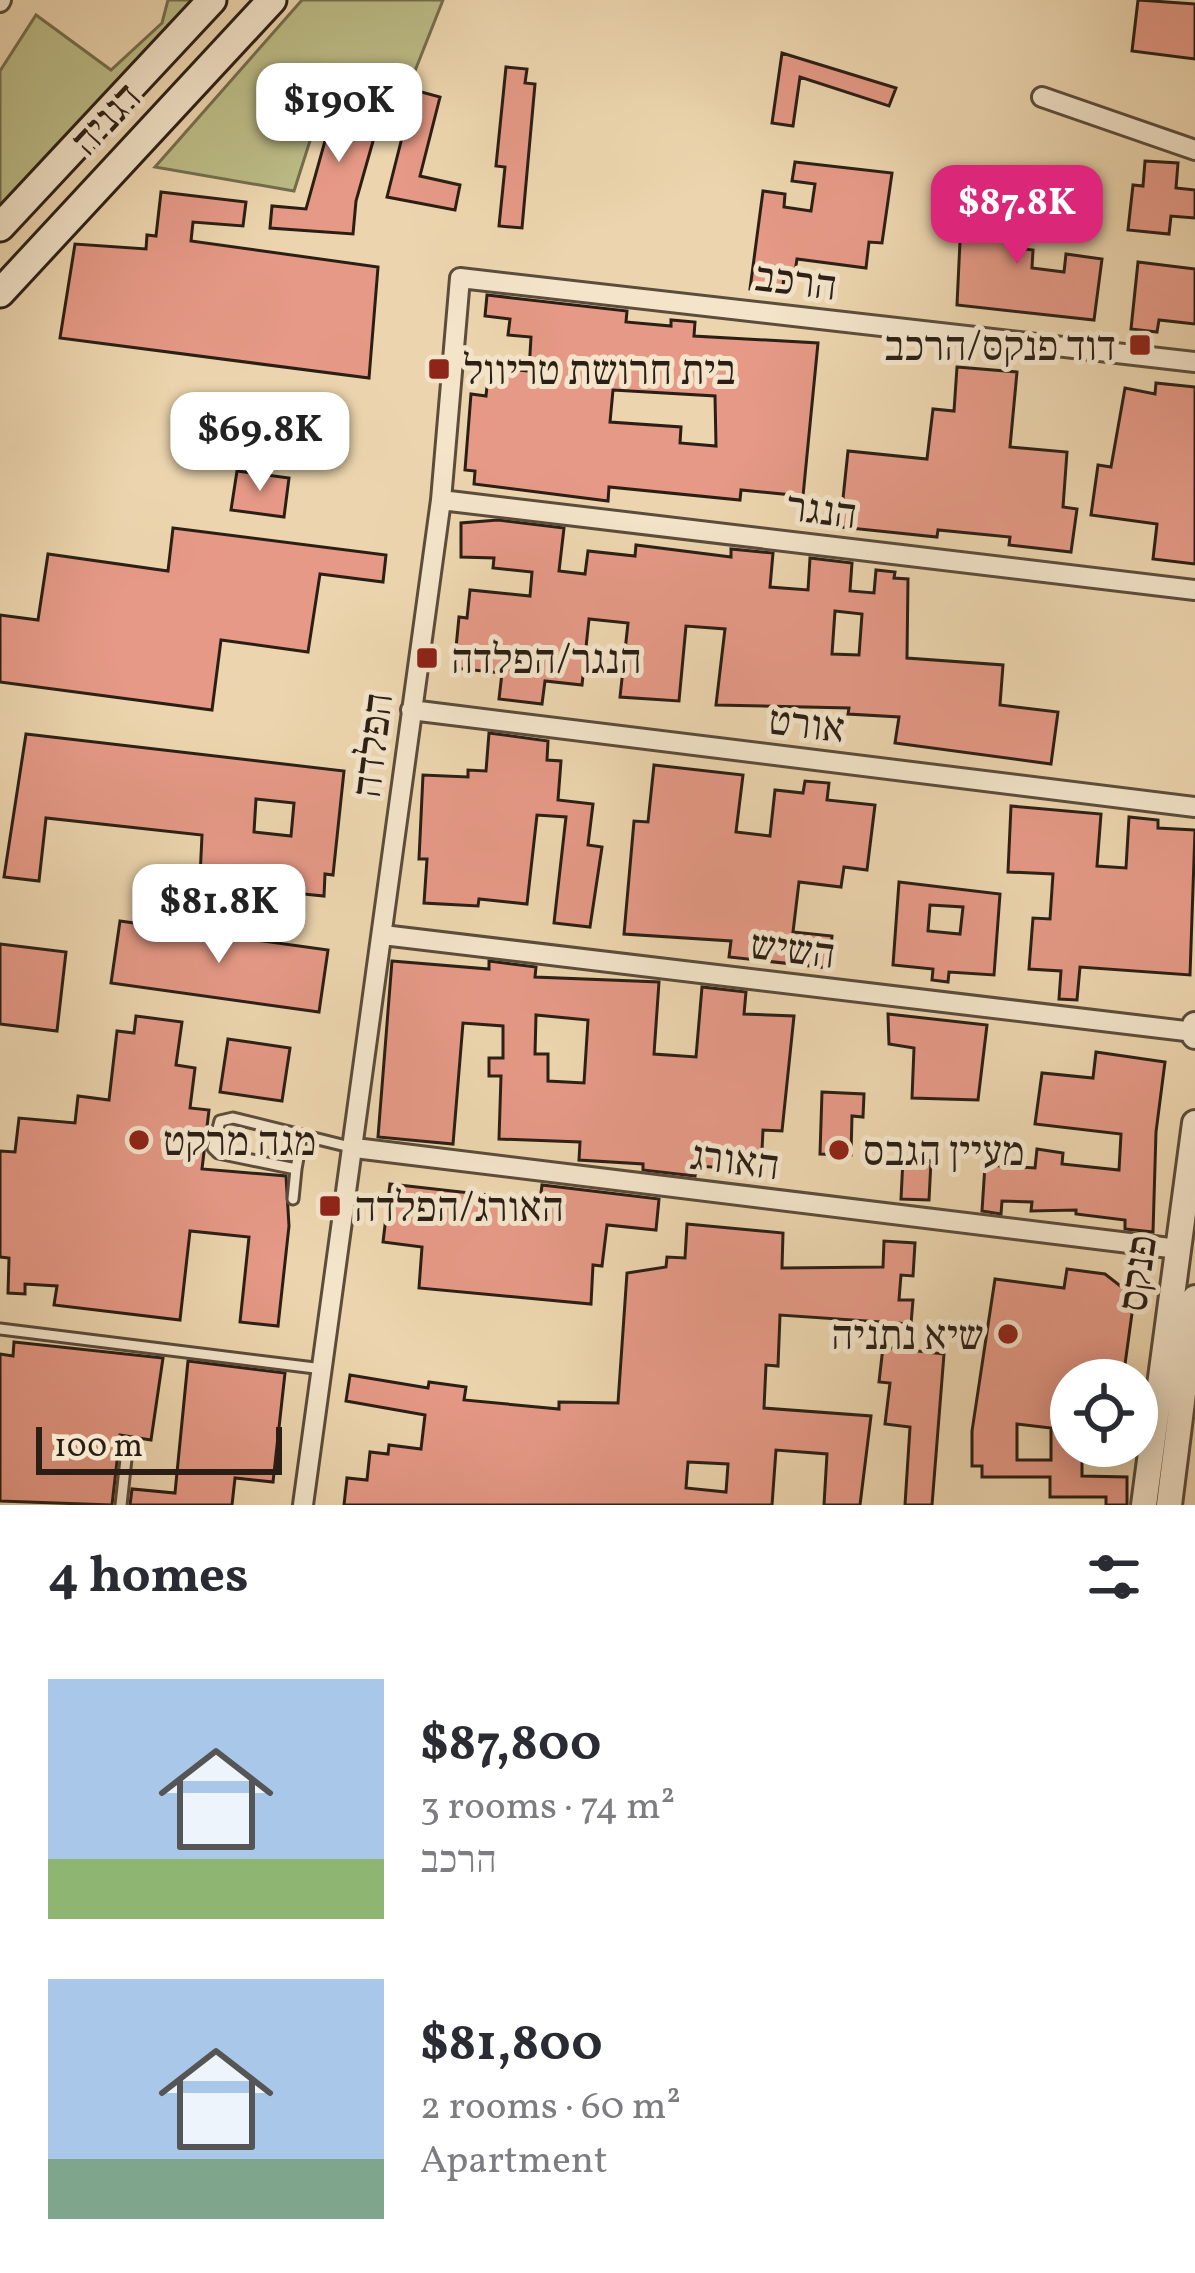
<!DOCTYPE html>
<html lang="en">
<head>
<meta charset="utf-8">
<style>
  :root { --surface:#fff; --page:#f2f2f3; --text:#2b2b33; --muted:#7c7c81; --accent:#db2777 }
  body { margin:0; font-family:Vollkorn,"Frank Ruhl Libre",serif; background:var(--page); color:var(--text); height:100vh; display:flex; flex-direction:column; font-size:45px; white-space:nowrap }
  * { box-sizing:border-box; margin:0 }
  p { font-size:39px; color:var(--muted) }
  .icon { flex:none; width:66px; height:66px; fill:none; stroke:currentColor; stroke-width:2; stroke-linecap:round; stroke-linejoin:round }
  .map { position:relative; height:1505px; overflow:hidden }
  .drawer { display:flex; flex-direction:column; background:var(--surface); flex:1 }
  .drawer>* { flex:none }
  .buttons { position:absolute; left:1050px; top:1359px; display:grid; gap:24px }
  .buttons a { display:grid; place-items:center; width:108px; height:108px; border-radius:50%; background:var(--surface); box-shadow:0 6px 30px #0003; font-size:60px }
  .scale { position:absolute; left:36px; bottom:30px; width:246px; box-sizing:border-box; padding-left:12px; border:6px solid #2b1f15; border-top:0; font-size:33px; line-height:42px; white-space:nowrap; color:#2b1f15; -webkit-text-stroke:9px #f3e4ca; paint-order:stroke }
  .price { position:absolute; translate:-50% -102px; padding:0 27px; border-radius:24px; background:#fff; color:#222; font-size:39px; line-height:78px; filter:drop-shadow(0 3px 6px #0008) }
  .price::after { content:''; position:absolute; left:50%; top:72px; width:36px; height:27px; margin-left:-18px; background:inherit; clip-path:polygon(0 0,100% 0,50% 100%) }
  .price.current { background:var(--accent); color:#fff }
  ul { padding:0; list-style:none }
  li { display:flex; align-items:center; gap:36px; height:300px; padding:0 48px }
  li span { display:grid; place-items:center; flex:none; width:336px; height:240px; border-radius:0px; color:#555 }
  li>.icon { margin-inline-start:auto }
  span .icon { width:144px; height:144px; fill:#fffc; stroke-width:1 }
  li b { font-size:51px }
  h2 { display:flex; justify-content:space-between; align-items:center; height:144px; padding:0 48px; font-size:51px }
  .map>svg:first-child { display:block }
  .green { fill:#bcbc87; stroke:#746e4e; stroke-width:3 }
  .building { fill:#e59986; stroke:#2b1f15; stroke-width:3; fill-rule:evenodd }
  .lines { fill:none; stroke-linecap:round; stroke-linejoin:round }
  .service-casing { stroke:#5b4c3b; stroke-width:15 }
  .minor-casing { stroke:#5b4c3b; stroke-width:24 }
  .tertiary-casing { stroke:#5b4c3b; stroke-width:30 }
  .secondary-casing { stroke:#2b1f15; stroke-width:33 }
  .service { stroke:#f3e4ca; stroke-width:9 }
  .minor { stroke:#f3e4ca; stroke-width:18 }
  .tertiary { stroke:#f3e4ca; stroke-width:24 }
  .secondary { stroke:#f3e4ca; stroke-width:27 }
  .poi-dot { fill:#8f2418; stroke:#f3e4ca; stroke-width:4.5 }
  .labels { text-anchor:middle; stroke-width:10; stroke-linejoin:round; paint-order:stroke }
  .street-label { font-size:42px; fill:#2b1f15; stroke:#f3e4ca }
  .poi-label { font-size:42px; fill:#2b1f15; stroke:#f3e4ca; text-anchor:start }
</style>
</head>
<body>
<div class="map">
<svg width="1195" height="1505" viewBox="0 0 1195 1505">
  <rect width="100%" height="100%" fill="#ecd5ae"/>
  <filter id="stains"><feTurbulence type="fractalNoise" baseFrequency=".00167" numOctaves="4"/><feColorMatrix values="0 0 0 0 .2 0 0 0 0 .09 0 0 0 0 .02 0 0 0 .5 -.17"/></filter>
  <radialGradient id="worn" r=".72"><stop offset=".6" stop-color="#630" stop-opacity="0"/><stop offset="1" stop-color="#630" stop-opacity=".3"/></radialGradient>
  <!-- green -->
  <path class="green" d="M168,0H198L0,206V71L36,15L111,70L162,23Z
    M302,0H443L409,86L329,81L294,191L155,167Z"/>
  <!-- building -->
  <path class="building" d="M1138,0L1195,4V59L1132,51Z
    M782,53L896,88L889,106L800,77L793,126L772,123Z
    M506,67L527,69L525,83L535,84L522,228L499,226L505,167L496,166Z
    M342,80L387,92L356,201L353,234L270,228L272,206L306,209Z
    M414,90L440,97L420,176L460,185L455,210L387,197Z
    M1145,161L1178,163L1176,188L1195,190V218L1171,216L1169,234L1128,230L1133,185L1143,186Z
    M795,162L892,173L882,243L869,242L866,268L797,259L795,272L785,271L782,293L750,289L763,191L785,194L784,207L811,211L815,184L792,181Z
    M973,182L1000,185L997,206L1020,208L1016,248L1033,250L1032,268L1064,272L1066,254L1102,259L1094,320L957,305L961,220H969Z
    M161,192L246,202L243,226L193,222L191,241L378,267L369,378L60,338L75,244L146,249L147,235L156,236Z
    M1138,262L1195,269V324L1159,320L1157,332L1131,329Z
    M487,295L627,311L626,322L671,326V320L695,322L694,336L818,343L803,496L741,490L740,500L609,487L608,501L474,484L475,471L465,470L471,394L486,396L489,367L529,371L531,337L508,335L510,319L485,316ZM613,390L715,396L716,446L680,443L681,427L610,422Z
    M957,367L1017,372L1010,447L1067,452L1063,507L1077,509L1071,552L1009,545L1010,537L938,530L937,537L840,527L848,451L927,459L933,409L954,411Z
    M1156,383L1195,387V564L1153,559L1157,524L1091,515L1098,465L1111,467L1125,388L1155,394Z
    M237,471L289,478L284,517L231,510Z
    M498,520L564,528L559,571L585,574L588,551L635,556L636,545L731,557V549L773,553L770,587L808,590L810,558L852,563L850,591L874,593L876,570L895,572L894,578L908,579L907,658L1003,665L1000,705L1058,712L1051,764L895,743L899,717L848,714L849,708L716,705L725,629L686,626L679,701L620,697L628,623L589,619L582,685L545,681L542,704L499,699L502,673L454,668L459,617L467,618L470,590L530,596L532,572L493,568L494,558L461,557V523ZM835,611L862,614L859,655L832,654Z
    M173,528L386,555L383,582L320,574L308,652L221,640L212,710L0,682V615L38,620L48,554L168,571Z
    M489,733L548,741L547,760L561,761L558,800L593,804L588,845L602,847L590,927L554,923L566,817L537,815L527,904L479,899L478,906L424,903L427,859H419L423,775L468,777V770L486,771Z
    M26,734L344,771L333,875L325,874L324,896L293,893L294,871L253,867L251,907L167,903L168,875L200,877L202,835L46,818L39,881L4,877ZM256,799L294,803L291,836L254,832Z
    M654,765L743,775L736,832L770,836L775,790L803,793L805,781L829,783L827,800L875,805L867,870L844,867L841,887L799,882L793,932L832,936L829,968L729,957L731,941L624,934L634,821L648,822Z
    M1011,806L1101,814L1097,866L1126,868L1129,817L1158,820V828L1195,830L1190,975L1080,967L1077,1000L1059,999L1061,971L1029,969L1033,918L1050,919L1053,874L1008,872Z
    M899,882L1000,894L994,975L949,972L948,982L932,980L933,969L893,965ZM930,905L963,907L960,934L928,931Z
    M120,921L328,950L319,1012L111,983Z
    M0,944L66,952L57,1031L0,1024Z
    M392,961L489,969V961L536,967L535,977L659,982L654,1054L696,1057L702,987L746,992L744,1014L794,1016L782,1131L763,1130L761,1170L696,1166L695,1176L643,1170V1164L579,1160L580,1142L499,1139L501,1076H489V1058H503V1026L463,1023L453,1144L378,1137ZM536,1015L588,1020L584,1083L548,1081V1054H535Z
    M888,1014L987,1025L978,1100L912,1098L914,1048L889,1044Z
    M136,1016L182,1022L176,1065L195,1068L190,1108L209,1110L202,1169L286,1176L289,1226L278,1326L240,1322L249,1237L190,1231L180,1320L54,1305L57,1286L25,1284V1294L8,1293L9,1258L0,1257V1151L15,1152L19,1118L75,1123L78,1096L109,1100L117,1031L134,1033Z
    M228,1039L290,1048L282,1101L220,1092Z
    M1096,1052L1165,1062L1156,1132L1153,1232L1125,1229V1220L1076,1214V1210L1031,1211L1032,1202L1002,1201L1001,1214L982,1211L985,1165L1035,1168L1037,1149L1063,1153L1062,1164L1119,1170L1121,1134L1035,1124L1042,1073L1093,1078Z
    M822,1092L864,1094L863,1117L852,1116L851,1155L820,1154Z
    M903,1159L931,1161L929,1200L901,1199Z
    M390,1184L540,1201L542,1185L659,1199L656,1230L607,1225L602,1266L593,1265L591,1304L419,1288L422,1247L383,1242Z
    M687,1224L783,1233L782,1268L883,1267L884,1241L915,1243L913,1276L901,1275L899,1300H913L911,1324L780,1315L778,1366L766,1365L764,1408L871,1416L860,1505H824L827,1454L776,1450L772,1505H344L347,1478L367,1480L370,1452L388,1454L389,1445L421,1449L425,1415L346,1401L350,1375L428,1388L429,1382L466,1387L464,1400L559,1409V1402L618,1403L627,1273L666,1267L667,1257L685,1258ZM688,1462L728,1464L726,1492L686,1488Z
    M1067,1269L1105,1274L1123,1288L1133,1306L1123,1379L1071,1380V1446H1082V1476L1127,1477V1505H1106V1497H1050V1477H982V1466H972V1431L995,1279L1064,1288ZM1017,1424L1051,1428V1460H1017Z
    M14,1342L163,1358L151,1440L120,1435L112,1505L0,1501V1354L13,1356Z
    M883,1347L944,1354L932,1505H905L910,1427L885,1424L890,1383L879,1382Z
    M188,1361L285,1373L273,1482L235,1478L232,1505H130L132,1489L175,1493Z"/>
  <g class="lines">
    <!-- service casing -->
    <g class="service-casing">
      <path id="service" d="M296,1169L302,1135
        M293,1199L296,1169L218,1153L213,1148L220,1121L233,1118L350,1147
        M0,1329L323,1369
        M121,1505L126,1459"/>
    </g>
    <!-- minor casing -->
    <g class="minor-casing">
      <path id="minor" d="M0,2L1,0
        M1042,97L1195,150
        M441,500L1195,590
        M411,710L1195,807
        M383,935L1194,1032
        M355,1148L1178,1249
        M303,1505L441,500L460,278L1195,362"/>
    </g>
    <!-- tertiary casing -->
    <g class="tertiary-casing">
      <path id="tertiary" d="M1195,1025V1036
        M1144,1505L1195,1123
        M1169,1505L1195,1298"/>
    </g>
    <!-- secondary casing -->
    <g class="secondary-casing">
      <path id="secondary" d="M0,227L212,0
        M0,293L272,0"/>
    </g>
    <!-- service -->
    <use href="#service" class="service"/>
    <!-- minor -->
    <use href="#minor" class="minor"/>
    <!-- tertiary -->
    <use href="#tertiary" class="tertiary"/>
    <!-- secondary -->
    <use href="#secondary" class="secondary"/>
  </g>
  <!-- markers -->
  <g class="poi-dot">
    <rect x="1128" y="333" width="24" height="24" rx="6"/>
    <rect x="427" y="357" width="24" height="24" rx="6"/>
    <rect x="415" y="646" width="24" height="24" rx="6"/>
    <circle cx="139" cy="1140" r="12"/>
    <circle cx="839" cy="1150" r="12"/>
    <rect x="318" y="1194" width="24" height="24" rx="6"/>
    <circle cx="1008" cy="1334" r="12"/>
  </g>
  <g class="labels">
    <!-- street labels -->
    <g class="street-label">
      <text transform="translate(105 118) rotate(-47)" y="15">דגניה</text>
      <text transform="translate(796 280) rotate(7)" y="15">הרכב</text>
      <text transform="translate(822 509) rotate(7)" y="15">הנגר</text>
      <text transform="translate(807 723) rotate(7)" y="15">אורט</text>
      <text transform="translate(371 745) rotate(-83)" y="15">הפלדה</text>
      <text transform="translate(793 948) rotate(7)" y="15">השיש</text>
      <text transform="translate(735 1159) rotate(7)" y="15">האורג</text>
      <text transform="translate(1136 1273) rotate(-82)" y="15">פנקס</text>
    </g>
    <!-- poi labels -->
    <g class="poi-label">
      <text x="1116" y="360" text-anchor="end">דוד פנקס/הרכב</text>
      <text x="463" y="384">בית חרושת טריוול</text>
      <text x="451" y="673">הנגר/הפלדה</text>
      <text x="163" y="1155">מגה מרקט</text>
      <text x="863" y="1165">מעיין הגבס</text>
      <text x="354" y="1221">האורג/הפלדה</text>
      <text x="984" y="1349" text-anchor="end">שיא נתניה</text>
    </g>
  </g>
  <rect width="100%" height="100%" filter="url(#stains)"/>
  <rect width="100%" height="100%" fill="url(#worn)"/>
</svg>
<div class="buttons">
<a><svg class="icon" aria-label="locate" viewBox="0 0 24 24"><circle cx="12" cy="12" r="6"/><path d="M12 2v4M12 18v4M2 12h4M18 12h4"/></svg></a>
</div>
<div class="scale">100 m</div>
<b class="price" style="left:339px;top:165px">$190K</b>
<b class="price current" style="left:1017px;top:267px">$87.8K</b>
<b class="price" style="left:260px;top:494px">$69.8K</b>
<b class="price" style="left:219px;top:966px">$81.8K</b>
</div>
<section class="drawer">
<h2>4 homes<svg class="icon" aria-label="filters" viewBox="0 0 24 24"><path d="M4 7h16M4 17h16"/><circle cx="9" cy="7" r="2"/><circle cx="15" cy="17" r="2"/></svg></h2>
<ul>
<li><span style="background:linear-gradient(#a9c7e8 75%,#8fb573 0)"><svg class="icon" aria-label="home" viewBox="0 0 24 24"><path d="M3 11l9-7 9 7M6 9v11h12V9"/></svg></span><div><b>$87,800</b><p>3 rooms · 74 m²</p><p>הרכב</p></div></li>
<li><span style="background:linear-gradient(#a9c7e8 75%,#7fa58c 0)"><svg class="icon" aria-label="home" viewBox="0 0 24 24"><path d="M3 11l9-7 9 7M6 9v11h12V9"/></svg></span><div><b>$81,800</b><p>2 rooms · 60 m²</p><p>Apartment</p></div></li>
</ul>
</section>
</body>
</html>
